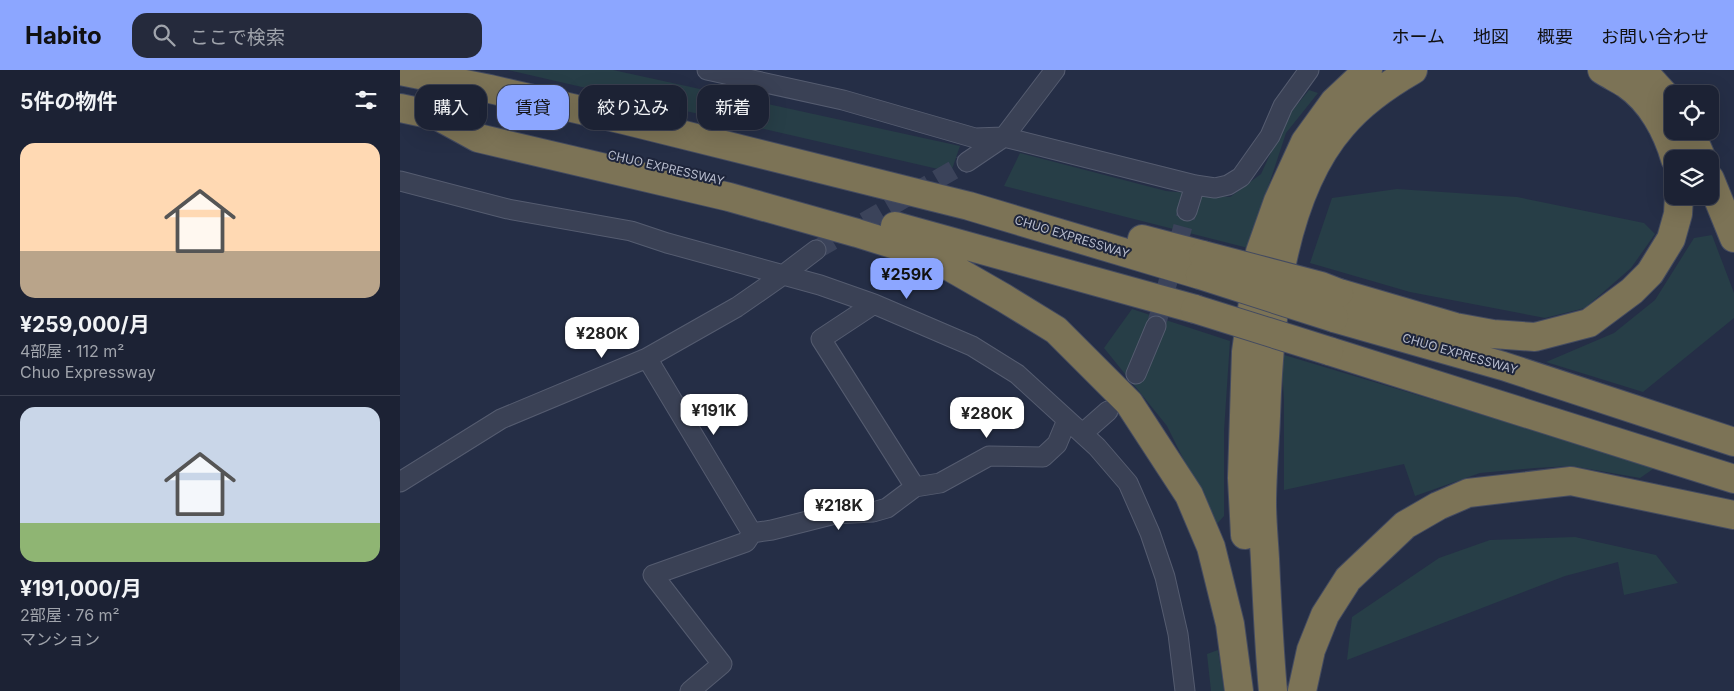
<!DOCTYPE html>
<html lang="ja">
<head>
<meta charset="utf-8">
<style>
  :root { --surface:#1c2234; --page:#252a3c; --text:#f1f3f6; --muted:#a0a4ac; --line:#3a3f4f; --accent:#8ca6ff }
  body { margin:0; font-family:Inter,"Noto Sans JP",sans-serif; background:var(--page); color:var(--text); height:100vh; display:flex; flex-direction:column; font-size:19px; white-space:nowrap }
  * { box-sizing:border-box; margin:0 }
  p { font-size:16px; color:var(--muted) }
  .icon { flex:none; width:28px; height:28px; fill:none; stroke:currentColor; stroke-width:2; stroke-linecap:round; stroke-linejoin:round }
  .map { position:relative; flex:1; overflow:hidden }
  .sheet { display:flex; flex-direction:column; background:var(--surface); width:400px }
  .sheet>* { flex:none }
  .hud { position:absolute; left:15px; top:15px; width:475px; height:45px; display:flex; gap:10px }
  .tools { position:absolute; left:1264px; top:15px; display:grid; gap:10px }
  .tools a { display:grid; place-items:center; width:55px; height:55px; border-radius:10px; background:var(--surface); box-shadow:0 5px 20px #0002,0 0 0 1px var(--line); font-size:25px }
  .price { position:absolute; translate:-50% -42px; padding:0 11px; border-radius:10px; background:#fff; color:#222; font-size:16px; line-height:32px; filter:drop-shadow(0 1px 2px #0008) }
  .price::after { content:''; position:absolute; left:50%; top:30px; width:15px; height:11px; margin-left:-8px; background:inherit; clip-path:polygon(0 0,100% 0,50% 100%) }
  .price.active { background:var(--accent); color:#111 }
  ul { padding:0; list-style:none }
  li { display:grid; align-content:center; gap:10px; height:265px; padding:0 20px }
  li+li { border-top:1px solid var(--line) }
  li span { display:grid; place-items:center; height:155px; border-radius:15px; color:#555 }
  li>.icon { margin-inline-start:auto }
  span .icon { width:90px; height:90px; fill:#fffc; stroke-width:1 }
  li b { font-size:21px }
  h2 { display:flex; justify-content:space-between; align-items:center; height:60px; padding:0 20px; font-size:21px }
  .chip { padding:0 18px; border-radius:15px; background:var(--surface); box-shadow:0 5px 20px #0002,0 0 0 1px var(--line); font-size:18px; line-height:45px }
  .chip.active { background:var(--accent); color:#111 }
  header { display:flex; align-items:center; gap:30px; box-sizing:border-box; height:70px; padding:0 25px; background:var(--accent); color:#111 }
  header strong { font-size:24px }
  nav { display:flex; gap:28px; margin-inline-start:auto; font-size:18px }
  .search { width:350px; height:45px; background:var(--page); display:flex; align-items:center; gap:12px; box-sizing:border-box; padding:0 18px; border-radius:15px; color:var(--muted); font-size:19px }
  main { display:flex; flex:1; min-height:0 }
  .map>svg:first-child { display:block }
  .green { fill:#273e47 }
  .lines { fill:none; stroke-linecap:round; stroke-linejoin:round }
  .minor-tunnel { stroke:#3b435a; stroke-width:19; stroke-dasharray:19 9; stroke-linecap:butt }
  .minor-casing { stroke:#555c70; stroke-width:21 }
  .motorway-casing { stroke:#444b60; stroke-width:30 }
  .minor { stroke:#3a4155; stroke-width:19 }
  .motorway { stroke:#7c7356; stroke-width:28 }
  .motorway-bridge-casing { stroke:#444b60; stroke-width:30; stroke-linecap:butt }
  .motorway-bridge { stroke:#7c7356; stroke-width:28 }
  .labels { text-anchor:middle; stroke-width:4; stroke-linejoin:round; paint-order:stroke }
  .street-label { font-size:12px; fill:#b8bdce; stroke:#1e253b }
</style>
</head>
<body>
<header>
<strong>Habito</strong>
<div class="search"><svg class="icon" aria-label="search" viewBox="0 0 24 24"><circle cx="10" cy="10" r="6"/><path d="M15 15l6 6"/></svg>ここで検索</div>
<nav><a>ホーム</a><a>地図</a><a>概要</a><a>お問い合わせ</a></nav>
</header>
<main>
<section class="sheet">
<h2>5件の物件<svg class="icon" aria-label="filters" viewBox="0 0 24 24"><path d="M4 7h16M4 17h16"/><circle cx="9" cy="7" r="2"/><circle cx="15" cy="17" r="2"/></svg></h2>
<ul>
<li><span style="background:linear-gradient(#ffd9b3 70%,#b9a48a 0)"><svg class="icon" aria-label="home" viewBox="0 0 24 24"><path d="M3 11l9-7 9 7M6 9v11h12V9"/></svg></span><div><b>¥259,000/月</b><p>4部屋 · 112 m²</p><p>Chuo Expressway</p></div></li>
<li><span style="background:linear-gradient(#c9d6e8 75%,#8fb573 0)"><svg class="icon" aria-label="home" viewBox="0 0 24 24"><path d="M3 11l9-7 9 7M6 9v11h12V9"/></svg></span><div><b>¥191,000/月</b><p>2部屋 · 76 m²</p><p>マンション</p></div></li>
</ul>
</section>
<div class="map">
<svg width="1334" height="621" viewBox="0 0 1334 621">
  <rect width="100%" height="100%" fill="#252e46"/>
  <!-- green -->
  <path class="green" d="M108,0H213L560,76L551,102Z
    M909,20L918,23L886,63L848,178L604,116L620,83L766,121L830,127L861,104L888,46Z
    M997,119L1117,127L1244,153L1255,164L1231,198L1185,238L1145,248L1010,222L910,193L932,128Z
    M1312,165L1334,223V248L1243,322L1146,292L1214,263L1255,230L1294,168Z
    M732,239L830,271L824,361V446L816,455L767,356L704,278Z
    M881,284L1256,397L1240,408L1172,396L1135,398L1080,403L1015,426L1004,394L884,420V330Z
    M1175,467L1256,485L1278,513L1224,525L1218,492L1165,506L947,590L952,547L1039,488L1090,470Z
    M818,580L824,621H811L807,584Z"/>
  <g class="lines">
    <!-- minor-tunnel -->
    <path class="minor-tunnel" d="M416,180L567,92
      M756,256L787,141"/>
    <!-- minor casing -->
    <g class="minor-casing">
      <path id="minor" d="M307,0L443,30L575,68L604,67L795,115L815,118L828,115L841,107L870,66L883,36L909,0
        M567,92L604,67L655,0
        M0,111L108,139L231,161L267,173L420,215L474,234L572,276L617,304L697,377L728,413L750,463L765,507L778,564L785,621
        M787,141L795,115
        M247,288L352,463
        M736,304L756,256
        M683,363L708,341
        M0,412L101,349L247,288L337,237L383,205L416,180
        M515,417L540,413L589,386L643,387L657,374L667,350
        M290,621L322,594L253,505L346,472L352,463L372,460L435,444L473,442L487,438L515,417L421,269L474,234"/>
    </g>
    <!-- motorway casing -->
    <g class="motorway-casing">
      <path id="motorway" d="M1202,0C1210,5 1218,9 1226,14C1251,31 1267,61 1275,89
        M1242,0L1272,33
        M0,1L90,19L224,50L569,136L800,205
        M0,38L52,49
        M36,45L78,68L329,127L457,163L531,186L604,228L656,260L729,333L789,425L811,477L830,554L839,621
        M1290,61L1302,89
        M1310,109L1334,168
        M495,156L795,239
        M742,169L803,185
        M939,223L1055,257L1093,264L1135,267L1189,253L1232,221L1250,203L1271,169L1278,144L1279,126
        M934,248L1103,296L1334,372
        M929,281L1334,409
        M845,465L842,408L846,282L860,182L878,131L905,72L934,32L968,0
        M873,621C869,577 867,533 865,489C864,471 862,451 862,433C862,404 865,375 866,346C869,255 880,127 942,56C962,32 987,15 1013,0
        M902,621L911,580L925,545L948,509L1005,455L1038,436L1068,423L1171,411L1334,445"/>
    </g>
    <!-- minor -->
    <use href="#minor" class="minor"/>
    <!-- motorway -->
    <use href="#motorway" class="motorway"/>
    <!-- motorway-bridge casing -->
    <g class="motorway-bridge-casing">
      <path id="motorway-bridge" d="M803,185L921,216L939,223
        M800,205L934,248
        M795,239L929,281"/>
    </g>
    <!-- motorway-bridge -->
    <use href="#motorway-bridge" class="motorway-bridge"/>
  </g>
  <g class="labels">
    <!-- street labels -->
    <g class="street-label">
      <text transform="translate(266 98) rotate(13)" y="4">CHUO EXPRESSWAY</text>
      <text transform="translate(672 167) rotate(17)" y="4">CHUO EXPRESSWAY</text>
      <text transform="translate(1060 284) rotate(16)" y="4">CHUO EXPRESSWAY</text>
    </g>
  </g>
</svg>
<div class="tools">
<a><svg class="icon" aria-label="locate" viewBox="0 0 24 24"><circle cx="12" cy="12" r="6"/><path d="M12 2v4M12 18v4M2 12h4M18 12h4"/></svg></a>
<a><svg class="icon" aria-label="layers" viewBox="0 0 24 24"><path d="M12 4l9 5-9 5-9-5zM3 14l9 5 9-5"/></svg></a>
</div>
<b class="price active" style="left:507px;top:230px">¥259K</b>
<b class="price" style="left:202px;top:289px">¥280K</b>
<b class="price" style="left:314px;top:366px">¥191K</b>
<b class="price" style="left:587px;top:369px">¥280K</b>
<b class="price" style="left:439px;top:461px">¥218K</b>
<div class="hud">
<a class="chip">購入</a>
<a class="chip active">賃貸</a>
<a class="chip">絞り込み</a>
<a class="chip">新着</a>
</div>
</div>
</main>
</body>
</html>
